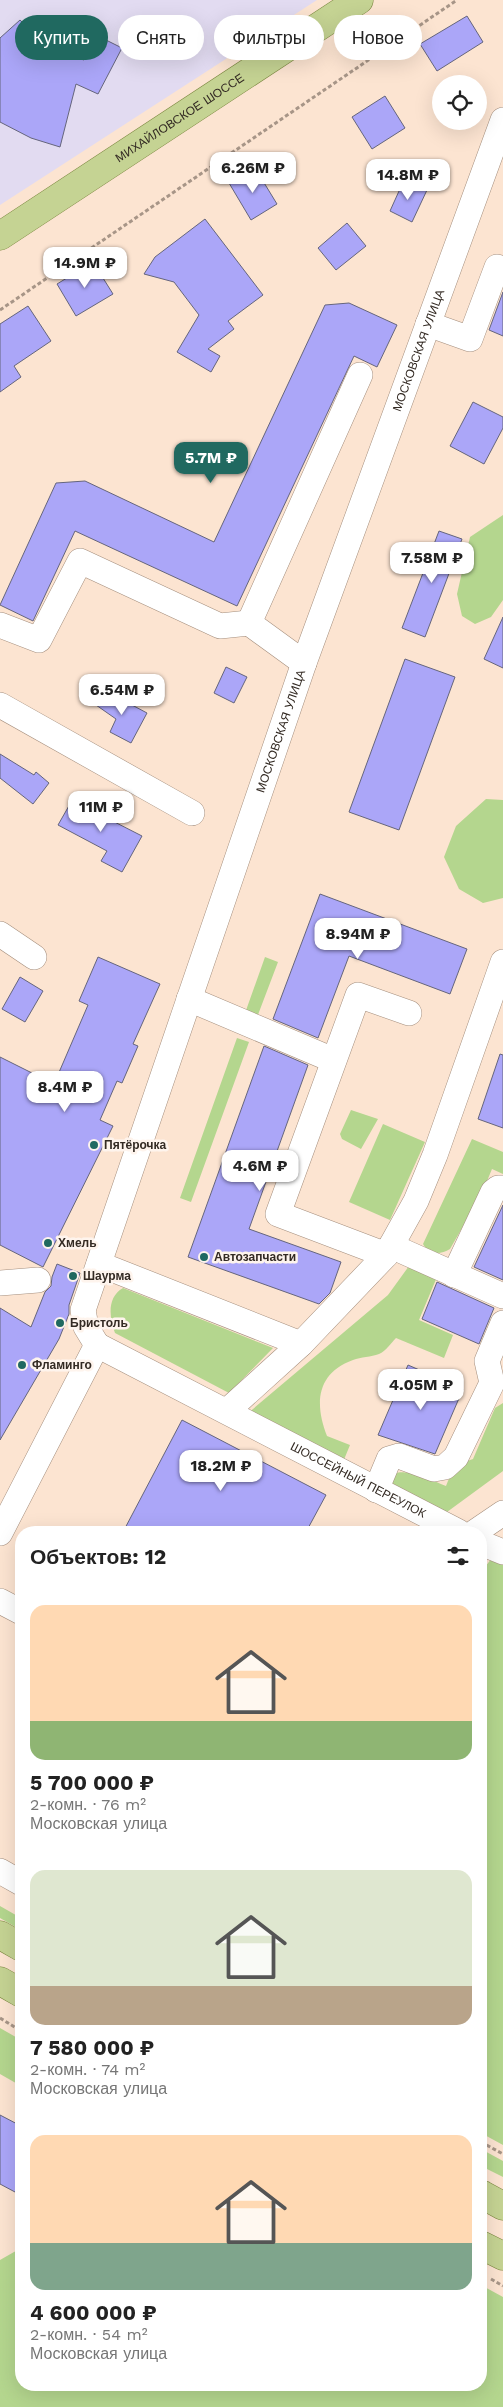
<!DOCTYPE html>
<html lang="ru">
<head>
<meta charset="utf-8">
<style>
  :root { --surface:#fff; --page:#f2f2f2; --text:#222; --muted:#767676; --accent:#206960 }
  body { margin:0; font-family:"Work Sans",sans-serif; background:var(--page); color:var(--text); height:100vh; display:flex; flex-direction:column; font-size:19px; white-space:nowrap }
  * { box-sizing:border-box; margin:0 }
  p { font-size:16px; color:var(--muted) }
  .icon { flex:none; width:28px; height:28px; fill:none; stroke:currentColor; stroke-width:2; stroke-linecap:round; stroke-linejoin:round }
  .map { position:relative; flex:1; overflow:hidden }
  .panel { position:absolute; left:15px; top:1526px; width:472px; height:865px; display:flex; flex-direction:column; background:var(--surface); border-radius:20px; box-shadow:0 5px 20px #0002 }
  .panel>* { flex:none }
  .hud { position:absolute; left:15px; top:15px; width:474px; height:45px; display:flex; gap:10px }
  .tools { position:absolute; left:432px; top:75px; display:grid; gap:10px }
  .tools a { display:grid; place-items:center; width:55px; height:55px; border-radius:50%; background:var(--surface); box-shadow:0 5px 20px #0002; font-size:25px }
  .price { position:absolute; translate:-50% -42px; padding:0 11px; border-radius:10px; background:#fff; color:#222; font-size:16px; line-height:32px; filter:drop-shadow(0 1px 2px #0008) }
  .price::after { content:''; position:absolute; left:50%; top:30px; width:15px; height:11px; margin-left:-8px; background:inherit; clip-path:polygon(0 0,100% 0,50% 100%) }
  .price.active { background:var(--accent); color:#fff }
  ul { padding:0; list-style:none }
  li { display:grid; align-content:center; gap:10px; height:265px; padding:0 15px }
  li span { display:grid; place-items:center; height:155px; border-radius:15px; color:#555 }
  li>.icon { margin-inline-start:auto }
  span .icon { width:90px; height:90px; fill:#fffc; stroke-width:1 }
  li b { font-size:21px }
  h2 { display:flex; justify-content:space-between; align-items:center; height:60px; padding:0 15px; font-size:21px }
  .chip { padding:0 18px; border-radius:22px; background:var(--surface); box-shadow:0 5px 20px #0002; font-size:18px; line-height:45px }
  .chip.active { background:var(--accent); color:#fff }
  .map>svg:first-child { display:block }
  .industrial { fill:#e2dbf1 }
  .green { fill:#b4d68e }
  .building { fill:#aba6f8; stroke:#65657c }
  .lines { fill:none; stroke-linecap:round; stroke-linejoin:round }
  .minor-casing { stroke:#a58f7e; stroke-width:26 }
  .major-casing { stroke:#79843d; stroke-width:29 }
  .path { stroke:#a79587; stroke-width:3; stroke-dasharray:4 2.5; stroke-linecap:butt }
  .minor { stroke:#fff; stroke-width:25 }
  .major { stroke:#c5d393; stroke-width:28 }
  .poi-dot { fill:#206960; stroke:#fef4ed; stroke-width:2 }
  .labels { text-anchor:middle; stroke-width:5; stroke-linejoin:round; paint-order:stroke }
  .street-label { font-size:12px; fill:#332a23; stroke:#fef4ed }
  .poi-label { font-size:12px; font-weight:bold; fill:#332a23; stroke:#fef4ed; text-anchor:start }
</style>
</head>
<body>
<div class="map">
<svg width="503" height="2407" viewBox="0 0 503 2407">
  <rect width="100%" height="100%" fill="#fce4d1"/>
  <!-- industrial -->
  <path class="industrial" d="M0,0H317L0,205Z"/>
  <!-- green -->
  <path class="green" d="M503,515V600L491,617L475,624L462,616L457,594L470,537Z
    M486,799L503,800V898L483,903L459,889L444,857L456,826Z
    M265,957L278,962L256,1020L244,1016Z
    M237,1038L249,1042L191,1202L180,1198Z
    M351,1110L378,1119L361,1149L342,1139L340,1134Z
    M383,1124L425,1142L390,1220L349,1202Z
    M472,1139L503,1152V1174L492,1169L482,1193L450,1249C440,1255 429,1255 423,1244Z
    M409,1266L437,1277L419,1320L453,1335L444,1358L396,1338C391,1343 386,1351 379,1354C371,1357 361,1357 353,1360C317,1373 314,1403 327,1436L350,1445L343,1462L247,1414L388,1295Z
    M123,1288L273,1348L229,1393L115,1333C109,1317 107,1297 123,1288Z
    M503,1403V1471L447,1512L385,1482C397,1461 429,1480 446,1486C451,1472 459,1463 473,1459L495,1408Z
    M492,1558L503,1559V2145L481,2133V1572Z
    M0,1906L21,1918V1930L0,1918Z
    M0,2028L21,2040V2086L0,2074Z
    M481,2149L503,2161V2177L481,2166Z
    M21,2248V2385H481V2285L503,2297V2407H0V2260Z"/>
  <!-- building -->
  <path class="building" d="M467,16L483,42L437,71L420,44Z
    M20,20L52,50L84,60L98,36L122,48L98,94L76,84L60,147L31,138L0,122V38Z
    M385,96L405,128L372,149L352,117Z
    M255,168L277,204L251,220L229,183Z
    M404,180L427,190L412,222L390,211Z
    M205,219L263,295L228,321L234,329L208,349L220,356L211,372L177,352L199,315L174,282L144,274L155,257Z
    M347,223L366,246L336,270L318,248Z
    M93,262L113,294L76,316L57,284Z
    M503,292V336L489,330Z
    M349,303L397,325L377,367L354,356L237,606L75,531L33,621L0,605L56,483L85,481L214,542L325,305Z
    M28,306L51,341L14,366L21,377L0,392V324Z
    M473,402L503,417V428L484,464L450,446Z
    M439,531L462,539L425,637L402,628Z
    M503,617V668L484,659Z
    M405,659L455,677L399,830L349,812Z
    M226,667L247,677L234,703L214,693Z
    M104,690L147,713L131,743L110,732L116,719L96,705Z
    M0,754L34,775L36,772L49,783L33,804L0,778Z
    M74,797L95,808L93,811L142,836L122,872L101,861L107,851L58,825Z
    M320,894L467,949L450,994L349,956L318,1038L273,1019Z
    M98,957L160,984L133,1044L138,1046L122,1083L117,1081L100,1120L113,1126L43,1267L0,1245V1057L54,1084L88,1005L79,1001Z
    M20,977L43,991L25,1022L2,1009Z
    M264,1046L308,1065L249,1229L341,1262L330,1293L319,1304L188,1257Z
    M500,1054L503,1055V1128L478,1119Z
    M503,1205V1280L474,1267Z
    M57,1264L80,1273L69,1305V1314L59,1339L0,1440V1308L31,1327L45,1292L51,1286L52,1277Z
    M437,1282L494,1308L479,1344L422,1319Z
    M408,1365L463,1389L435,1454L378,1435Z
    M182,1420L326,1495L306,1532H123Z
    M0,2115L21,2126V2180L15,2192L0,2184Z"/>
  <g class="lines">
    <!-- minor casing -->
    <g class="minor-casing">
      <g id="minor">
        <path d="M428,324L470,339L497,267"/>
        <path d="M0,625L39,640L80,561L220,626L249,623"/>
        <path d="M304,663L249,623L360,375"/>
        <path d="M0,705L192,813"/>
        <path d="M0,934L34,957"/>
        <path d="M189,999L333,1060"/>
        <path d="M391,1246L503,1296"/>
        <path d="M386,1255L278,1214L358,995L409,1013"/>
        <path d="M99,1264L301,1344"/>
        <path d="M454,1275L493,1192L498,1188H503"/>
        <path d="M0,1283L38,1280"/>
        <path id="s1" d="M97,1345L86,1327L83,1310L304,663L503,120"/>
        <path id="s2" d="M97,1345L459,1532"/>
        <path d="M227,1411L301,1344L386,1255L416,1201L435,1155L503,962"/>
        <path d="M376,1490L389,1459L399,1456L434,1469L445,1467L456,1457L492,1383L487,1361L503,1323"/>
        <path d="M475,1532L503,1513"/>
        <path d="M0,1533L97,1345"/>
        <path d="M481,1543L503,1552"/>
        <path d="M0,1601L21,1612"/>
        <path d="M0,1871L21,1883"/>
      </g>
    </g>
    <!-- major casing -->
    <g class="major-casing">
      <g id="major">
        <path id="s3" d="M0,236L359,0"/>
        <path d="M0,1935L21,1947"/>
        <path d="M0,1981L21,1993"/>
        <path d="M481,2194L503,2206"/>
        <path d="M481,2245L503,2256"/>
      </g>
    </g>
    <!-- path -->
    <path class="path" d="M0,310L457,0
      M0,2018L21,2031
      M481,2142L503,2154
      M491,2279L503,2286"/>
    <!-- minor -->
    <use href="#minor" class="minor"/>
    <!-- major -->
    <use href="#major" class="major"/>
  </g>
  <!-- markers -->
  <g class="poi-dot">
    <circle cx="94" cy="1145" r="5"/>
    <circle cx="48" cy="1243" r="5"/>
    <circle cx="204" cy="1257" r="5"/>
    <circle cx="73" cy="1276" r="5"/>
    <circle cx="60" cy="1323" r="5"/>
    <circle cx="22" cy="1365" r="5"/>
  </g>
  <g class="labels">
    <!-- street labels -->
    <g class="street-label">
      <text dy="4" stroke="none"><textPath href="#s3" startOffset="215">МИХАЙЛОВСКОЕ ШОССЕ</textPath></text>
      <text dy="4" stroke="none"><textPath href="#s1" startOffset="1055">МОСКОВСКАЯ УЛИЦА</textPath></text>
      <text dy="4" stroke="none"><textPath href="#s1" startOffset="650">МОСКОВСКАЯ УЛИЦА</textPath></text>
      <text dy="4" stroke="none"><textPath href="#s2" startOffset="294">ШОССЕЙНЫЙ ПЕРЕУЛОК</textPath></text>
    </g>
    <!-- poi labels -->
    <g class="poi-label">
      <text x="104" y="1149">Пятёрочка</text>
      <text x="58" y="1247">Хмель</text>
      <text x="214" y="1261">Автозапчасти</text>
      <text x="83" y="1280">Шаурма</text>
      <text x="70" y="1327">Бристоль</text>
      <text x="32" y="1369">Фламинго</text>
    </g>
  </g>
</svg>
<div class="tools">
<a><svg class="icon" aria-label="locate" viewBox="0 0 24 24"><circle cx="12" cy="12" r="6"/><path d="M12 2v4M12 18v4M2 12h4M18 12h4"/></svg></a>
</div>
<b class="price" style="left:253px;top:194px">6.26M ₽</b>
<b class="price" style="left:408px;top:201px">14.8M ₽</b>
<b class="price" style="left:85px;top:289px">14.9M ₽</b>
<b class="price active" style="left:211px;top:484px">5.7M ₽</b>
<b class="price" style="left:432px;top:584px">7.58M ₽</b>
<b class="price" style="left:122px;top:716px">6.54M ₽</b>
<b class="price" style="left:101px;top:833px">11M ₽</b>
<b class="price" style="left:358px;top:960px">8.94M ₽</b>
<b class="price" style="left:65px;top:1113px">8.4M ₽</b>
<b class="price" style="left:260px;top:1192px">4.6M ₽</b>
<b class="price" style="left:421px;top:1411px">4.05M ₽</b>
<b class="price" style="left:221px;top:1492px">18.2M ₽</b>
<div class="hud">
<a class="chip active">Купить</a>
<a class="chip">Снять</a>
<a class="chip">Фильтры</a>
<a class="chip">Новое</a>
</div>
<section class="panel">
<h2>Объектов: 12<svg class="icon" aria-label="filters" viewBox="0 0 24 24"><path d="M4 7h16M4 17h16"/><circle cx="9" cy="7" r="2"/><circle cx="15" cy="17" r="2"/></svg></h2>
<ul>
<li><span style="background:linear-gradient(#ffd9b3 75%,#8fb573 0)"><svg class="icon" aria-label="home" viewBox="0 0 24 24"><path d="M3 11l9-7 9 7M6 9v11h12V9"/></svg></span><div><b>5 700 000 ₽</b><p>2-комн. · 76 m²</p><p>Московская улица</p></div></li>
<li><span style="background:linear-gradient(#dfe7d0 75%,#b9a48a 0)"><svg class="icon" aria-label="home" viewBox="0 0 24 24"><path d="M3 11l9-7 9 7M6 9v11h12V9"/></svg></span><div><b>7 580 000 ₽</b><p>2-комн. · 74 m²</p><p>Московская улица</p></div></li>
<li><span style="background:linear-gradient(#ffd9b3 70%,#7fa58c 0)"><svg class="icon" aria-label="home" viewBox="0 0 24 24"><path d="M3 11l9-7 9 7M6 9v11h12V9"/></svg></span><div><b>4 600 000 ₽</b><p>2-комн. · 54 m²</p><p>Московская улица</p></div></li>
</ul>
</section>
</div>
</body>
</html>
